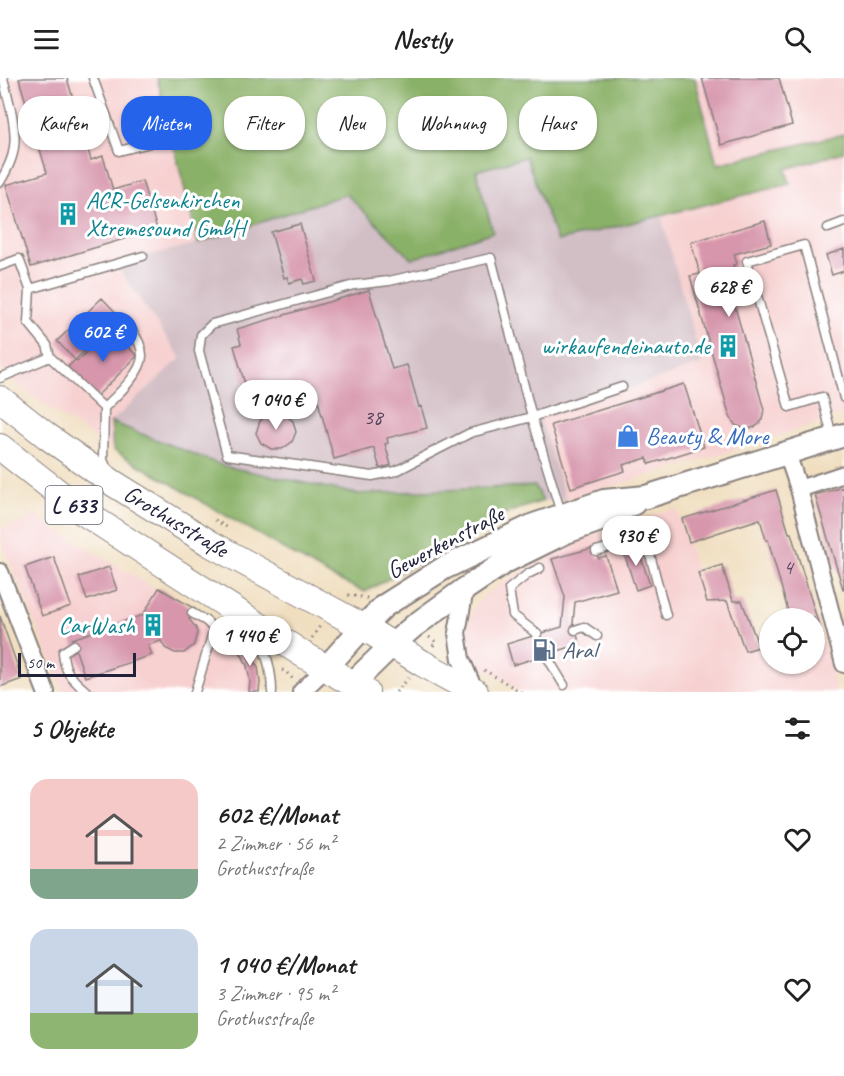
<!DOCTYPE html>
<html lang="de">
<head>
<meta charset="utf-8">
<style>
  :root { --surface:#fff; --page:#f2f2f2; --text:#222; --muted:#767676; --accent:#2563eb }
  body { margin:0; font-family:Caveat,sans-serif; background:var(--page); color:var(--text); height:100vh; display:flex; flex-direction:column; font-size:22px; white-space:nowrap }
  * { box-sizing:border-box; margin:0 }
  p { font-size:20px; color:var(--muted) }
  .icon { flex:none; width:33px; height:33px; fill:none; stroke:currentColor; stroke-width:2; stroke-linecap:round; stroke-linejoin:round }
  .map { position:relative; height:614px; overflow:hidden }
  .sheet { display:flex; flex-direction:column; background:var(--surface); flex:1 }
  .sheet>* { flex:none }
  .top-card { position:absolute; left:18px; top:18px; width:808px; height:54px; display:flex; gap:12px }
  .buttons { position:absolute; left:759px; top:530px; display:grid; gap:12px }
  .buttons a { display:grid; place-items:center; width:66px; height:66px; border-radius:50%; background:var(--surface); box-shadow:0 2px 4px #0004; font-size:30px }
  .scale { position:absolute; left:18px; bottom:15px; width:118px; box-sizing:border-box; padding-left:6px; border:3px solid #22223b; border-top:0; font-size:16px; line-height:21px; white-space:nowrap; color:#22223b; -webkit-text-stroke:4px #fff; paint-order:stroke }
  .price { position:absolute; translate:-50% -51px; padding:0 14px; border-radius:21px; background:#fff; color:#222; font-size:20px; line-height:39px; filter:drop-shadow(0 2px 3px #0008) }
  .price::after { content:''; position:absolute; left:50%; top:36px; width:18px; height:14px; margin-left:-9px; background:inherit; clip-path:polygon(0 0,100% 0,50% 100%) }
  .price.active { background:var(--accent); color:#fff }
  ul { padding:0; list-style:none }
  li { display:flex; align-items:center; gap:18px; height:150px; padding:0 30px }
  li span { display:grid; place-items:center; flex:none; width:168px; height:120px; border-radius:18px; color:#555 }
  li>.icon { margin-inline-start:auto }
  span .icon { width:72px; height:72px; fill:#fffc; stroke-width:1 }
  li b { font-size:26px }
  h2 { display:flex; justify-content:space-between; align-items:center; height:72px; padding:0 30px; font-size:26px }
  .tag { padding:0 21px; border-radius:24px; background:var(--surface); box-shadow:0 2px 4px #0004; font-size:21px; line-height:54px }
  .tag.active { background:var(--accent); color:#fff }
  header { display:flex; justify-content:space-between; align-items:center; height:78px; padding:0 30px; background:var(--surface); font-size:27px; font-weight:700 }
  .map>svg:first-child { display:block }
  .built { fill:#f7d0d0 }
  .industrial { fill:#d2bec5 }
  .forest { fill:#8ab168; stroke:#566a52; stroke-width:1.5 }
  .building { fill:#d796ac }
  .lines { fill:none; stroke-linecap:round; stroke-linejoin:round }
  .lane-casing { stroke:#89807d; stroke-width:11 }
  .street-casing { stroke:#89807d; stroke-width:20 }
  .secondary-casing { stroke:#89807d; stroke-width:26 }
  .primary-casing { stroke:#89807d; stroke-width:28 }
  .path { stroke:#89807d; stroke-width:3; stroke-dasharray:1.5 4.5; stroke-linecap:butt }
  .lane { stroke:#fff; stroke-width:8 }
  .street { stroke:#fff; stroke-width:16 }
  .secondary { stroke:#fff; stroke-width:22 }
  .primary { stroke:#fff; stroke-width:26 }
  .labels { text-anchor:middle; stroke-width:6; stroke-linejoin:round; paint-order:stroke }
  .number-label { font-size:21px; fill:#4f3f57 }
  .shield { fill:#fff; stroke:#646476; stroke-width:1.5 }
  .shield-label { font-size:22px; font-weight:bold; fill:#22223b }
  .culture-label { font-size:24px; fill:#0d838f; stroke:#fff; text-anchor:end }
  .shop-label { font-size:24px; fill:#366cbe; stroke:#fff; text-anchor:start }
  .street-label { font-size:24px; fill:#22223b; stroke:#fff }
  .service-label { font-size:24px; fill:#4e5e75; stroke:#fff; text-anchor:start }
</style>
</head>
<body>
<header><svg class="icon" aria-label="menu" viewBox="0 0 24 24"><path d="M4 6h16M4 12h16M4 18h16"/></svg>Nestly<svg class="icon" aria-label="search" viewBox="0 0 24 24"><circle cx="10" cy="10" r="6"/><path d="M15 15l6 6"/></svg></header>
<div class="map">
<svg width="844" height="614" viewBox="0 0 844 614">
  <rect width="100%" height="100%" fill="#fff"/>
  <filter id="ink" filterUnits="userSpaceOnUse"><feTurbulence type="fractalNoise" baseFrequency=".0167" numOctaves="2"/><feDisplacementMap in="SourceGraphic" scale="12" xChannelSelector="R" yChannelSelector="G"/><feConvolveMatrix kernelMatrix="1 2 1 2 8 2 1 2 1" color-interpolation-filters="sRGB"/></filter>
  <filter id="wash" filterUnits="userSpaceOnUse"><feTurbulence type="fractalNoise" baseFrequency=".008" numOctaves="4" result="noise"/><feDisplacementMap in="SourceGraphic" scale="24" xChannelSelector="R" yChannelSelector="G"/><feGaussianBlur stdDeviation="1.35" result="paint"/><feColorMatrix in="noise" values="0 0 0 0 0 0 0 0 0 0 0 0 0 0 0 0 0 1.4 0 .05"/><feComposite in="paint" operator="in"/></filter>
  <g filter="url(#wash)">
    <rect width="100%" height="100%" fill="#f0debf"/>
    <!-- built -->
    <path class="built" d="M0,0H157L198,165L115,187L181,280L111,344L113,372L38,323L0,292Z
      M695,0H844V56L717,86Z
      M844,74V336L737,371L566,422L540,340L702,286L661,138L789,107L786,91Z
      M676,430L706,524H726L744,574L769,567L770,585H814L815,554L820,552L832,591L835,614H522L472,582L467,560L469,543L475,528L487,515L561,470L601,453Z
      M33,435L56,452L231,555L251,572L257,585L261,601V614H64L0,460V451L28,443Z"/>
    <!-- industrial -->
    <path class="industrial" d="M527,79L557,163L661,138L702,286L540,340L566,422L543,423L535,408L357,416L224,388L111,344L181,280L115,186L198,165L346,116L476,93Z"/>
    <!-- forest -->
    <path class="forest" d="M157,0H695L717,86L844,56V74L786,91L790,106L557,163L526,79L476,93L493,154L412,181L346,116L198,165Z
      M111,344L224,388L357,416L535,408L543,423L507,435L365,514L330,498L113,372Z"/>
    <g id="blocks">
      <!-- building -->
      <path class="building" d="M24,0H67L91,82L103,78L113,112L142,103L157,151L31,189L6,107L47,95L19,1Z
        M702,0H779L792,47L721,67Z
        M765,143L771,166L734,176L737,186L733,187L741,215L732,218L764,332L762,342L759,346L755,349L746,351L735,347L730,339L690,198L700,196L691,164Z
        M300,146L316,203L304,206L302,201L289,205L287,199L284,200L271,154Z
        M844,171V193L832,197L826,177Z
        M369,212L392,291L407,287L419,329L421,328L427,350L387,360L388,365L385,366L391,387L380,391L374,370L334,381L316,316L253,334L234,268L241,266L237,251Z
        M102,220L121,240L111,251L109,249L75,282L57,263Z
        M111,251L137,278L96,319L68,289L75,282L77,283Z
        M684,306L704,369L649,386L647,380L623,387L625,393L571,410L551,347Z
        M269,335H282L293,343L296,354L292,364L282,371H271L261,365L256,355L260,343Z
        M844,409V511H843L815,417Z
        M776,412L789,455H791L820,551L814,553V540H790L768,462H766L760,441L689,464L682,441Z
        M637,467L650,507L636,512L623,472Z
        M596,469L598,480L606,478L617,512L575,524L573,545L580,566L513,587L507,566L562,549L565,519L552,481Z
        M54,479L71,528L42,538L25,489Z
        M722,487L733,523H742L759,569L745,573L727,523L707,524L698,495Z
        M109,489L117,512L87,522L79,499Z
        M159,510L195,531L189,541L196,550L197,555L194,567L184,575H175L165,570L161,563L148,567L152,577L85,599L72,561L143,537Z
        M0,538L22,601L0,609Z
        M242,562L249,571L258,589L260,604L259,614H249L250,603L247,588L242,577L235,569Z"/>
    </g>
  </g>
  <g filter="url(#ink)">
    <use href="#blocks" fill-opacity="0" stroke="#89807d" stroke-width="1.5"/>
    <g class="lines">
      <!-- lane casing -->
      <g class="lane-casing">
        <path id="lane" d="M93,0L119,73L150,65
          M0,104C6,94 13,81 14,69C17,49 8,20 3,0
          M828,150L844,144
          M0,188L19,181L30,211L143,178
          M30,211L28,244L47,267L50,279
          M0,300L50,279L104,330L103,382L108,393
          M104,330C116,318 143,294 142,277C142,267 136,259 131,251
          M832,358L822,319L789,329L747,183L804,167L844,320
          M561,435L532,339L491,180L389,203L354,207L212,246L201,257L199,273L227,377L372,398L396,393L470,355L532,339L622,309
          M596,473L634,462C643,462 645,466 649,473L666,537
          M192,535L206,543L214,551L195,614
          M575,552L584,549L597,558
          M257,555C266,573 272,594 272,614
          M537,556L513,537L509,511L528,496L540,490
          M74,567L63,574C64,595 72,601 87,614
          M546,577L564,607"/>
      </g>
      <!-- street casing -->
      <g class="street-casing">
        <path id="street" d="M787,375L799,411L844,586
          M799,411L844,396
          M0,494L46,614
          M465,511L457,555L461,581L475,614
          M301,614L325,591"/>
      </g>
      <!-- secondary casing -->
      <g class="secondary-casing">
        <path id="secondary" d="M325,591L363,549L384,528L444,490L534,447L604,423L646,419L844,357
          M352,606L392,567L414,548L465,511L505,484L566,454L606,440L634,425"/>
      </g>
      <!-- primary casing -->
      <g class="primary-casing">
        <path id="primary" d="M0,321L47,358L113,405L211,466L363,549L422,585L475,614
          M0,369L83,434L301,575L366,614"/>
      </g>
      <!-- path -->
      <path class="path" d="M215,442L228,450
        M348,517L368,520
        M429,559L436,564L433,568
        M312,560L320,548
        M282,592L285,593L293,601
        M484,592L521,614
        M396,614L409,600"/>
      <!-- lane -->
      <use href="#lane" class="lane"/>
      <!-- street -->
      <use href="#street" class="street"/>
      <!-- secondary -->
      <use href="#secondary" class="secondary"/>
      <!-- primary -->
      <use href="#primary" class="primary"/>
    </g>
  </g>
  <!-- icons -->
  <defs>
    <g id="building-bare" transform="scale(1.8)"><path d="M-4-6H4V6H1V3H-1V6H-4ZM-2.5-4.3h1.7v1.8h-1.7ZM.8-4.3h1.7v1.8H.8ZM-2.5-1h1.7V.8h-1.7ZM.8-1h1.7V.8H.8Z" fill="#0f9aa8" stroke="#fff" stroke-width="2.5" paint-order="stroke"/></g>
    <g id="shop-bare" transform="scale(1.8)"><path d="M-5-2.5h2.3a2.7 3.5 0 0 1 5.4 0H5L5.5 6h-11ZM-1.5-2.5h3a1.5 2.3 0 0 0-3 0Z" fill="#3f7fe0" stroke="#fff" stroke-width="2.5" paint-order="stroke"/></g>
    <g id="fuel-bare" transform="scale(1.8)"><path d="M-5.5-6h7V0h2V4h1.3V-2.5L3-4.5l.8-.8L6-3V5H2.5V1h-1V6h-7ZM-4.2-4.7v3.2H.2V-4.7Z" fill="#5c6f8a" stroke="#fff" stroke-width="2.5" paint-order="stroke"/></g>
  </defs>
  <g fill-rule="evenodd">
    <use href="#building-bare" x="68" y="136"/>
    <use href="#building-bare" x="728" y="268"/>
    <use href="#shop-bare" x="628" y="358"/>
    <use href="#building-bare" x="153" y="547"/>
    <use href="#fuel-bare" x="544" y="572"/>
  </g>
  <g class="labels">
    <!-- number labels -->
    <g class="number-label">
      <text x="373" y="346">38</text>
      <text x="788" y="496">4</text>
    </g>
    <!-- shield labels -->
    <rect class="shield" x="45.5" y="408" width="57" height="38" rx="4.5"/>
    <g class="shield-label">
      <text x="74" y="435">L 633</text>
    </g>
    <!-- culture labels -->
    <g class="culture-label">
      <text x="86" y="130" text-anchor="start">ACR-Gelsenkirchen<tspan x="86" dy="28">Xtremesound GmbH</tspan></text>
      <text x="710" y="276">wirkaufendeinauto.de</text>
      <text x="135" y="555">CarWash</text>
    </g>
    <!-- shop labels -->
    <g class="shop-label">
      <text x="646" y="366">Beauty &amp; More</text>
    </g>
    <!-- street labels -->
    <g class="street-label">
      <text transform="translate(176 443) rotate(31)" y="8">Grothusstraße</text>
      <text transform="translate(445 464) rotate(-28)" y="8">Gewerkenstraße</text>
    </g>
    <!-- service labels -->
    <g class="service-label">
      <text x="562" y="580">Aral</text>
    </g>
  </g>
</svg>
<div class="buttons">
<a><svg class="icon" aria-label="locate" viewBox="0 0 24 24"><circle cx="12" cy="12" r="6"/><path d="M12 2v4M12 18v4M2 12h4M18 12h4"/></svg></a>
</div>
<div class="scale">50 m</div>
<b class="price" style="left:729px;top:240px">628 €</b>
<b class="price active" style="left:103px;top:285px">602 €</b>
<b class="price" style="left:276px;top:353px">1 040 €</b>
<b class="price" style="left:636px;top:489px">930 €</b>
<b class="price" style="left:250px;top:589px">1 440 €</b>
<div class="top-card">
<a class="tag">Kaufen</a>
<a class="tag active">Mieten</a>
<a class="tag">Filter</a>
<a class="tag">Neu</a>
<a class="tag">Wohnung</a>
<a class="tag">Haus</a>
</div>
</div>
<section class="sheet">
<h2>5 Objekte<svg class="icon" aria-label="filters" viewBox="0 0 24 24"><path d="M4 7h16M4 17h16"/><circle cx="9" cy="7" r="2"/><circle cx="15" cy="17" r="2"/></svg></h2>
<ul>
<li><span style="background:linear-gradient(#f6c9c9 75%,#7fa58c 0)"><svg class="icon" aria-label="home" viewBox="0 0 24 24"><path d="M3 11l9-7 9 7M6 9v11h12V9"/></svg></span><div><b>602 €/Monat</b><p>2 Zimmer · 56 m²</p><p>Grothusstraße</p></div><svg class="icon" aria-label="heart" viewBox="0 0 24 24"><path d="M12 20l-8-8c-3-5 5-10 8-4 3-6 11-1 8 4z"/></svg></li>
<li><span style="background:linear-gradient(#c9d6e8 70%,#8fb573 0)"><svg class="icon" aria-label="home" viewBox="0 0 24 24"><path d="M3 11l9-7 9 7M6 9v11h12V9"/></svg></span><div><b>1 040 €/Monat</b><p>3 Zimmer · 95 m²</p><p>Grothusstraße</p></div><svg class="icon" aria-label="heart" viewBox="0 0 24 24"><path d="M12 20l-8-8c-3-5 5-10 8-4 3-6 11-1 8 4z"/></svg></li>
</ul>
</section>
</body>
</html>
